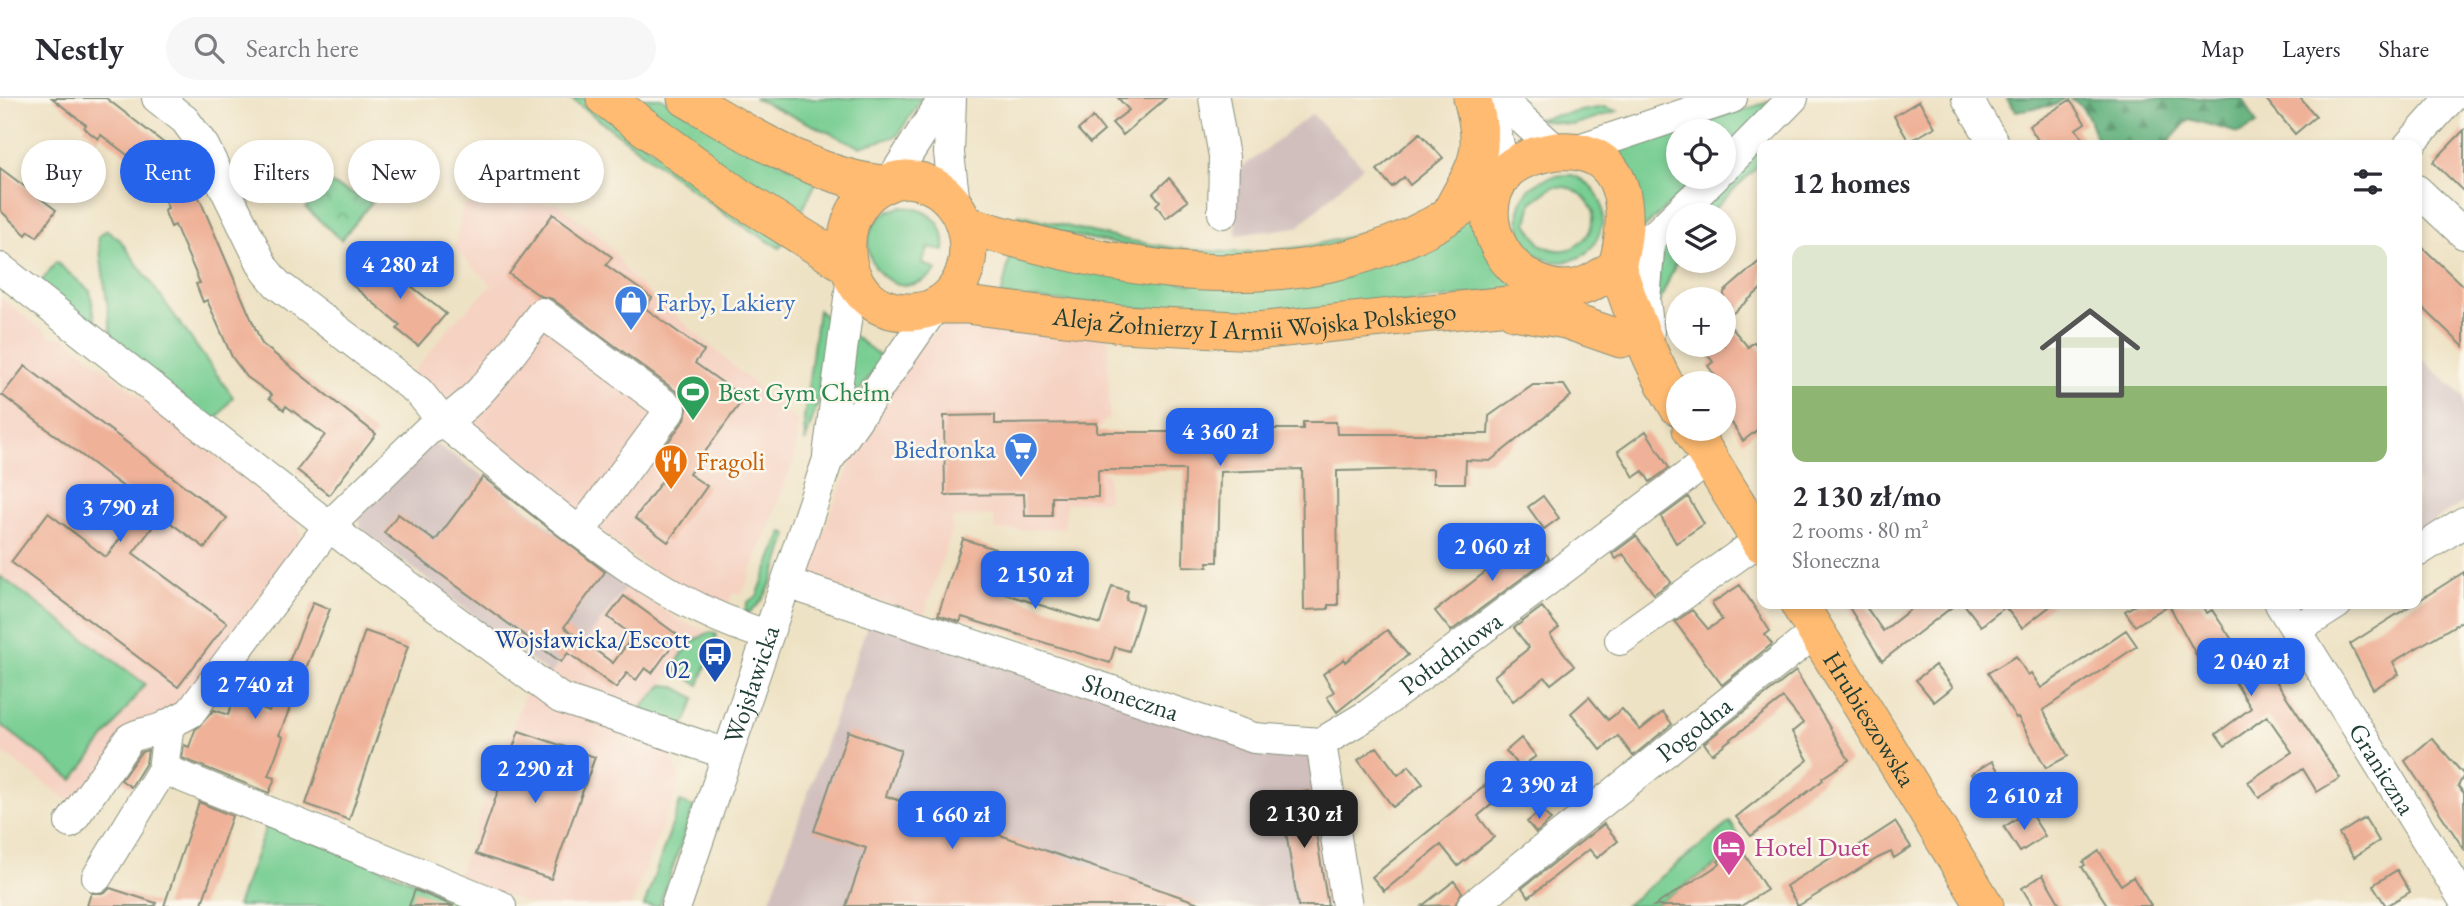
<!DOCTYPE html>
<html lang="en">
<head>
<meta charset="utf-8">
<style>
  :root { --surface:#fff; --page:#f7f7f7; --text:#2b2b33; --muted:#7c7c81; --line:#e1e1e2; --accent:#2563eb }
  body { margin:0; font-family:"EB Garamond",serif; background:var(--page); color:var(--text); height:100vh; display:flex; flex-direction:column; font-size:26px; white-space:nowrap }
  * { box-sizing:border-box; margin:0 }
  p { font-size:23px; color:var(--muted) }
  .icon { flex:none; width:38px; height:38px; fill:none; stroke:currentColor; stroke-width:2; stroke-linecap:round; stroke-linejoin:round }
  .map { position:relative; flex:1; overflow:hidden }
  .side { position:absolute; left:1757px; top:42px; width:665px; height:469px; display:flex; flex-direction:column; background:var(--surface); border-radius:14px; box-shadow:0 4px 10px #0003 }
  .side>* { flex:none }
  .top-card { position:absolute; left:21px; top:42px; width:665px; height:63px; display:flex; gap:14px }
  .controls { position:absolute; left:1666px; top:21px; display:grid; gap:14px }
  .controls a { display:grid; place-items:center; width:70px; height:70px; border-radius:50%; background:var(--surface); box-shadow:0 4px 10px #0003; font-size:35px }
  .price { position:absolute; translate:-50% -60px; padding:0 16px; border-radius:14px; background:var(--accent); color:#fff; font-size:23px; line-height:46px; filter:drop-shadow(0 2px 4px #0008) }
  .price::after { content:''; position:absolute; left:50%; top:42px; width:21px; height:16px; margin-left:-10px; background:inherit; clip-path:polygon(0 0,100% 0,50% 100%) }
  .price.selected { background:#222; color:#fff }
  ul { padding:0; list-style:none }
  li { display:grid; align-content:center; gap:14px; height:371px; padding:0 35px }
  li+li { border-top:2px solid var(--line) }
  li span { display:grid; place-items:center; height:217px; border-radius:14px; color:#555 }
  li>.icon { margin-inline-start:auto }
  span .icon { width:126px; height:126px; fill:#fffc; stroke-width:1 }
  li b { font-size:30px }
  h2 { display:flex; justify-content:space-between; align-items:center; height:84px; padding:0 35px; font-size:30px }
  .pill { padding:0 24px; border-radius:32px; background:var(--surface); box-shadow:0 4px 10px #0003; font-size:24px; line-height:63px }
  .pill.selected { background:var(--accent); color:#fff }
  header { display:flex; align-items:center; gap:42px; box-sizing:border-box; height:98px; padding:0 35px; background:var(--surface); border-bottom:2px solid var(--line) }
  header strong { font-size:33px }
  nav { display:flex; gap:38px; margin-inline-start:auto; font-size:24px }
  .search { width:490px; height:63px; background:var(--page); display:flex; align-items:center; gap:18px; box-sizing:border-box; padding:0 24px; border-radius:38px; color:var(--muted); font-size:26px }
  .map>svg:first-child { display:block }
  .built { fill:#f5d2c2 }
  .industrial { fill:#d1bfbd }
  .green { fill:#78ce93; stroke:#4c8664; stroke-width:2; fill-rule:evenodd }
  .forest { fill:url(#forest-firs); stroke:#407758; stroke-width:2 }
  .park { fill:url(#park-crowns); stroke:#4c8664; stroke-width:2 }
  .building { fill:#efb299 }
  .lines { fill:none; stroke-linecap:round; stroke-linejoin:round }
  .minor-casing { stroke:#86907c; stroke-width:32 }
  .major-casing { stroke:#86907c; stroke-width:39 }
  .minor { stroke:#fff; stroke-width:30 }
  .major { stroke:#ffbb71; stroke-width:37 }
  .labels { text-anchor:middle; stroke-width:5; stroke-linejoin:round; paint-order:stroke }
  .shop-label { font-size:26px; fill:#366cbe; stroke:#fbf7ec; text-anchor:start }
  .street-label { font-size:26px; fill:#1f3d34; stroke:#fbf7ec }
  .leisure-label { font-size:26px; fill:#27864d; stroke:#fbf7ec; text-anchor:start }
  .food-label { font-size:26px; fill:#c56008; stroke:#fbf7ec; text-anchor:start }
  .transit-label { font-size:26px; fill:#164399; stroke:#fbf7ec; text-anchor:end }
  .hotel-label { font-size:26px; fill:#b23c85; stroke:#fbf7ec; text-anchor:start }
</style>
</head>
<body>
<header>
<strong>Nestly</strong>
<div class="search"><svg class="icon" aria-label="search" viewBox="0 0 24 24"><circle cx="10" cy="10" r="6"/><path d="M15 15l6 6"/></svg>Search here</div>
<nav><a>Map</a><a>Layers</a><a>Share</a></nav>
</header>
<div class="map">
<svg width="2464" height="808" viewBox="0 0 2464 808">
  <defs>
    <pattern id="forest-firs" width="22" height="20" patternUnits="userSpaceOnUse" patternTransform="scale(1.75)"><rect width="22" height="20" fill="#62b17d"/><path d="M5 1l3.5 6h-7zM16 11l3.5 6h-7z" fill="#509167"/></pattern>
    <pattern id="park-crowns" width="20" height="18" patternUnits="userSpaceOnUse" patternTransform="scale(1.75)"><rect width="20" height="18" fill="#78ce93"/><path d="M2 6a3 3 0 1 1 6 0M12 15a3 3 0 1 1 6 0" fill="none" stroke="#62a879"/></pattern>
  </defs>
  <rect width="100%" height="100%" fill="#fbf7ec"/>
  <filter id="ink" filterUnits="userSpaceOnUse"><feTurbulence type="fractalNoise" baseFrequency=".0143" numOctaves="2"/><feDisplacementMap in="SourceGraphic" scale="14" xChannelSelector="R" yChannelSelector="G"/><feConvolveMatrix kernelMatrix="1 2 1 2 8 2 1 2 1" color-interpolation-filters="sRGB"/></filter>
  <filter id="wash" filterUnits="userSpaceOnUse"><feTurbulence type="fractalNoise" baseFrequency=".00686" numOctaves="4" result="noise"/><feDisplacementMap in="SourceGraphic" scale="28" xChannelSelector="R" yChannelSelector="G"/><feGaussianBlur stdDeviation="1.57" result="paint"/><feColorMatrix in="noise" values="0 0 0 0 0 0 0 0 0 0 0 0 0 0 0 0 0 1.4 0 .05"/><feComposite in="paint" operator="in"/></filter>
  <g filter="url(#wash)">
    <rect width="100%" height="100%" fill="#eee2c4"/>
    <!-- built -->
    <path class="built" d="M557,105L605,142L631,179L798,324L795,359L743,495H733L725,513L675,490L476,340L448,304L412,275L454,224L492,187L455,151L463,106Z
      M0,199L53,240L64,239L298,423L301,440L183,604L69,703L0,653Z
      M946,226L1108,236L1109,319L1091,339L1092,368L1108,377V403L1066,405L1065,430L996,433L993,417L952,420V433L924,517L805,478L851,364L892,284L911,256Z
      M627,488L679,522L710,534L689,545L663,587L643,608L644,615L585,601L550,577L579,540L585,544Z
      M527,590L676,652L673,665L681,680L631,808H535L457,780Z"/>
    <!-- industrial -->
    <path class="industrial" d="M1312,16L1363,68L1298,129L1236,137L1235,75Z
      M2417,256L2464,299V404L2417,434Z
      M436,346L484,378L627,488L585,544L579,540L550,577L361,430L359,417L427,350Z
      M872,514L1321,645L1347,808H768Z"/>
    <!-- green -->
    <path class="green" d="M570,0H584L651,51L784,143L780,150L730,120Z
      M622,0H661L817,83L797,122Z
      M754,0H922L897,38L860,49Z
      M1776,2L1724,53V33H1678V79H1698L1639,135L1605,53Z
      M1603,9L1617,13L1573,27L1536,21Z
      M1762,48V64L1708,117H1692Z
      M1572,77C1610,92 1611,129 1586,156C1515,195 1485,74 1572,77ZM1553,89C1574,87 1585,96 1594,114C1592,144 1569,162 1540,146L1527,125L1532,104Z
      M901,109C928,109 947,125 944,153L929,149L922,165L937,172C887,223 831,128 901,109Z
      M1483,113L1525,190L1272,222L1001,198L1012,150L1190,186Z
      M1417,114L1422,122L1351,148L1213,164L1018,127L1019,116C1168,155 1271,178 1417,114Z
      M107,132L120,142L233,299L214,325L113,247L98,139Z
      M1678,132V160L1656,212L1661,153Z
      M56,164L90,193L96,225L88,228L38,188Z
      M818,212L828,221L818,304L805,344L804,321Z
      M851,236L883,260L842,317Z
      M782,434L788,436C778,462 772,506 743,517L748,504L757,498Z
      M0,478L145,586L73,682L0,626Z
      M710,534L717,537L699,587L673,571L689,545Z
      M663,587L673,588L695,600L682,634L643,615V608Z
      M680,704L694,709L659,808H644Z
      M268,724L474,808H237Z
      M1730,724L1744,746L1718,762L1719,766L1653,808H1625Z"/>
    <!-- forest -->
    <path class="forest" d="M2006,0H2065L2055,7L2016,13Z
      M2069,0H2243L2257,26L2238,35L2189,21L2166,47H2098C2092,29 2088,8 2069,0Z"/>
    <!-- park -->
    <path class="park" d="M320,81L372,104L341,142L306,110Z"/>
    <g id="blocks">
      <!-- building -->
      <path class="building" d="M52,0H106L169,49L186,69L262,246L376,336L329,397L297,372L325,337L286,308L284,312L269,300L272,297L247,279L232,259L207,202L203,204L196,186L200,185L175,127L171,129L164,112L168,110L159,88L147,72L101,37L98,41L84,30L86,27Z
        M1118,0H1166L1123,37L1112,25L1129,12Z
        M2265,0H2300L2316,18L2295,36Z
        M2070,2L2085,25L2076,31L2087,47H2041L2029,28Z
        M1919,3L1935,29L1909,44L1894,18Z
        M1093,19L1104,33L1090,45L1078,32Z
        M2464,32V94L2433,64Z
        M1420,35L1443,60L1410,87L1404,79L1392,89L1377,72Z
        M0,70L56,112L37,139L29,133L26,137L0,112Z
        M1169,80L1188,103L1166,120L1156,107L1160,103L1153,95Z
        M553,116L612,159L606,167L652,200L645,210L704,253L695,265L744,300L689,376L707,388L668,444L635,420L675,365L660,355L685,321L688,306L681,297L552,201L540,198L509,176Z
        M2417,144L2464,189V249L2417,204Z
        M383,158L404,175L400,179L446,216L418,248L397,231L400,227L352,187L363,173L368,177Z
        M1762,161V190L1725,222L1748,249L1754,244L1762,254V328L1743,343L1724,312V304L1731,299L1708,268L1713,264L1700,247H1724V194Z
        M25,268L227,420L205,450L161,418L133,455L227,525L178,589L11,464L48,415L106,459L146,406L2,297Z
        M1533,287H1564L1571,298L1490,363L1466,362L1465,385H1433V371L1337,373L1338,507H1328V511L1304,512L1302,371L1220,374L1218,464H1208V469L1183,468L1185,372H1098V399H1052V418H1025L1024,396L945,397L944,318L995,317V326L1097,325V334H1186V324H1219V331H1303V324H1336L1337,336H1488L1489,318Z
        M1646,333L1669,370L1650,384L1643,373L1634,379L1618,353Z
        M483,379L605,474L564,529L613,565L633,538L608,519L624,498L679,538L652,575L645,570L636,582L627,575L616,590L568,555L561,564L384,435L398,416L435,443Z
        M1543,398L1559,420L1544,431L1528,409Z
        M1688,399L1704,426L1676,445L1661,419Z
        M1532,438L1549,460L1451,533L1435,513Z
        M1636,438L1671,484L1654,496L1623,456L1616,461L1612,456Z
        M963,441L995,451L983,489L1100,526L1112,488L1128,493L1126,502L1143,507L1129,553L1115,549L1110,565L962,519L960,524L938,517Z
        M2464,474V522L2393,564L2399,576L2373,591L2350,546Z
        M1740,487L1770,533L1765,537L1772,546L1722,587L1675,524L1692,512L1708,531L1722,522L1712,505Z
        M313,504L330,511L279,637L283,639L268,678L275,680L269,695L182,660L184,647L189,649L195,632L214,612L228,617L235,600L269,613Z
        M1847,506H1864L1883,533L1917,506H1956L1882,563Z
        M1964,506H2053L2022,530L2005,509L1981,528Z
        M2137,506H2201L2207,515L2212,512L2243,558L2255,551L2340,680L2317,694L2303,671L2259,700L2248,684L2292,654L2267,618L2225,648L2216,636L2251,610L2215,552L2213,550L2198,560L2169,507L2135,528L2125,513Z
        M1542,509L1559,530L1550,537L1574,568L1551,586L1545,579L1513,603L1494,578L1529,550L1514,530Z
        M1387,532L1408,557L1337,614L1327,599L1334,594L1323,576L1344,561L1345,564Z
        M2126,532L2137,548L2043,612L2068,658L2046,670L2018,619L2016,620L1988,575L2016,558L2028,577L2031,575L2041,590Z
        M365,533L408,548L349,722L306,706Z
        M1935,567L1953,589L1934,604L1916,582Z
        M1796,573L1849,662L1822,680L1823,682L1751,738L1736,719L1808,662L1792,634L1803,625L1783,600L1712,656L1704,645Z
        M1589,599L1608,622L1622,611L1640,632L1663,614L1672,626L1633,658L1618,638L1601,652L1571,615Z
        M519,633L595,659L551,781L476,756Z
        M848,633L901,652L886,698L1199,805L1198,808H846L866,750L814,733Z
        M1521,640L1536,658L1520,670L1506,653Z
        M2432,640L2464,677L2458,688L2464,695V751L2405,663Z
        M1377,649L1398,677L1409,668L1423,686L1393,709L1358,662Z
        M148,652L146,665L131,689L121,682L141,654Z
        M1992,663L2006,685L1985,698L1971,676Z
        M1492,682L1503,697L1478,718L1494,739L1458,768L1441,747L1384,793L1372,779Z
        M1309,693L1328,808H1298L1280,698Z
        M199,704L232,718L201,808H164Z
        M1542,712L1551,722L1536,735L1527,724Z
        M2029,713L2045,738L2020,754L2004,729Z
        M2365,720L2379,743L2354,759L2339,736Z
        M1895,724L1911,749L1894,760L1891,754L1878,760L1798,808L1786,788L1842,753L1844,757Z
        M1604,726L1618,743L1597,760L1589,751L1529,799L1522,790Z
        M1740,749L1767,792L1741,808H1654L1720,766L1718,763Z
        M2099,753L2121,787L2133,779L2151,808H2108L2082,769L2085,767L2083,764Z
        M2397,772L2410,794L2386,808L2373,787Z
        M2043,777L2061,808H2033L2022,790Z
        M1454,783L1462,794L1455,807L1422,808Z
        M110,790L156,805L155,808H87L91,795H105Z
        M415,792L454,808H409Z"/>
    </g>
  </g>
  <g filter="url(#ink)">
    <use href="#blocks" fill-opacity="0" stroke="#86907c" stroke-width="2"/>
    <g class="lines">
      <!-- minor casing -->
      <g class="minor-casing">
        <g id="minor">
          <path d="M157,0L185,22L204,48L264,170L277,186L419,294L444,325C544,403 645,502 768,537"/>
          <path d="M951,0L949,55L955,107"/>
          <path d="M1214,0L1224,59L1223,115"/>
          <path d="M1483,0L1497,38L1505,75"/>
          <path d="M1499,0L1557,53"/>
          <path d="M1967,0L1995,47"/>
          <path d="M2409,47L2451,0"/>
          <path d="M1573,53L1732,0"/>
          <path d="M1724,70L1793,0"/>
          <path d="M890,84L944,0"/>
          <path d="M2417,92L2464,136"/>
          <path d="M1617,168L1659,133L1715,79"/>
          <path d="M0,170L348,443L560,600L727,656"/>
          <path d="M1649,234L1645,202L1650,142"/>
          <path d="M828,357L852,178"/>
          <path d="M2417,454L2464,424"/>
          <path id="s1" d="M787,485L1254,640L1321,645L1347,808"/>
          <path id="s2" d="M2280,506L2464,802"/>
          <path d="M2296,532L2337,506"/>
          <path d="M1620,542L1760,442"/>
          <path id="s3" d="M1321,645L1369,616L1710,361"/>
          <path d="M163,671L501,808"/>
          <path d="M70,725L129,641C142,632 156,636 169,626"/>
          <path d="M97,779L163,671L169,626L190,615L329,428L428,332C477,311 510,255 542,215L671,311L581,432"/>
          <path id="s4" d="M676,808L827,364L934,210"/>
          <path id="s5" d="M1472,808L1816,534"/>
        </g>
      </g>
      <!-- major casing -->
      <g class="major-casing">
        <g id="major">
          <path d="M605,0L739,99L847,167"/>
          <path d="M686,0C743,33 819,82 886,86"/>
          <path d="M1557,53C1630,48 1631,117 1617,168C1603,178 1587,190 1569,191C1512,194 1466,122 1504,76C1516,61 1539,56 1557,53Z"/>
          <path d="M907,81C987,88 988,211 911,214C826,217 826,85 907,81Z"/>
          <path d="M1453,110C1478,64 1487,54 1472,0"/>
          <path d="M964,126C1114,172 1286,207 1431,128C1456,115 1478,97 1501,80"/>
          <path d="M1617,168C1633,217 1651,265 1678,309"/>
          <path id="s6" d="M938,207H966L1122,226L1256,233L1528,205L1568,191"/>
          <path d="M1514,213L1566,222L1621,241"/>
          <path d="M1691,331L1762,446"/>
          <path id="s7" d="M1799,506L1985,808"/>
        </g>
      </g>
      <!-- minor -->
      <use href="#minor" class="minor"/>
      <!-- major -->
      <use href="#major" class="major"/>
    </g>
  </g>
  <!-- icons -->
  <defs>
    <g id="shop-pin" transform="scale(1.75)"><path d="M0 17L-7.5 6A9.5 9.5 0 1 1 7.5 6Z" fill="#3f7fe0" stroke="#fbf7ec"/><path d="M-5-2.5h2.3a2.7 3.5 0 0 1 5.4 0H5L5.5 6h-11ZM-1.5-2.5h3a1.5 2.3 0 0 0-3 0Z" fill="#fff"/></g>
    <g id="stadium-pin" transform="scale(1.75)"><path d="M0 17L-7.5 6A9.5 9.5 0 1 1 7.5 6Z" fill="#2e9e5b" stroke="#fbf7ec"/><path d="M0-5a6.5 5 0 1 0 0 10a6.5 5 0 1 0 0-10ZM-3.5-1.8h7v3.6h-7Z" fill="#fff"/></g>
    <g id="supermarket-pin" transform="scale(1.75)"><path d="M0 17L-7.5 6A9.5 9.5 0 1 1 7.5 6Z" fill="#3f7fe0" stroke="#fbf7ec"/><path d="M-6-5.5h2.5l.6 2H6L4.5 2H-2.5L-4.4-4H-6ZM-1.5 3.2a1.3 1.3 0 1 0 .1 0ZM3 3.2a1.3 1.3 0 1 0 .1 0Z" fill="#fff"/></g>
    <g id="restaurant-pin" transform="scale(1.75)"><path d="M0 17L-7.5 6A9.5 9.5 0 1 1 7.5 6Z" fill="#e8710a" stroke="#fbf7ec"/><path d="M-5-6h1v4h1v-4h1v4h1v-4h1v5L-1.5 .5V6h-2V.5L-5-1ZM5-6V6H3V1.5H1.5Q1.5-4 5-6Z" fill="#fff"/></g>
    <g id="bus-pin" transform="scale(1.75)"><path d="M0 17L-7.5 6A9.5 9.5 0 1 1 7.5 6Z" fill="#1a4fb4" stroke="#fbf7ec"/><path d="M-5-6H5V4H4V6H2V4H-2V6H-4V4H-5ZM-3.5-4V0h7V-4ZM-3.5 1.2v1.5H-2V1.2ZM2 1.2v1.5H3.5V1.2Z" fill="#fff"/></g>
    <g id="hotel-pin" transform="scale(1.75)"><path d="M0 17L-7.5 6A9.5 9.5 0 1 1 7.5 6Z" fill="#d1479c" stroke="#fbf7ec"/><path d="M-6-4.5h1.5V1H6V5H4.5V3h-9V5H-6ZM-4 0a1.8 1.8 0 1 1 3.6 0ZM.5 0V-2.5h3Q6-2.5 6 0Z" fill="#fff"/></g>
  </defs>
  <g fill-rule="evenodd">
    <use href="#shop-pin" x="631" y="204"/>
    <use href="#stadium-pin" x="693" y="294"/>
    <use href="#supermarket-pin" x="1021" y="351"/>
    <use href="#restaurant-pin" x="671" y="363"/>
    <use href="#bus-pin" x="715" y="556"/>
    <use href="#hotel-pin" x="1729" y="749"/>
  </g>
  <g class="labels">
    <!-- shop labels -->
    <g class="shop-label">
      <text x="656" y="213">Farby, Lakiery</text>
      <text x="996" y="360" text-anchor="end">Biedronka</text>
    </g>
    <!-- street labels -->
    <g class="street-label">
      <text dy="9" stroke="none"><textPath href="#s6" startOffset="318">Aleja Żołnierzy I Armii Wojska Polskiego</textPath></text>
      <text dy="9" stroke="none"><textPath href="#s3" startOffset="158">Południowa</textPath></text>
      <text dy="9" stroke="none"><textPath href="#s4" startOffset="234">Wojsławicka</textPath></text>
      <text dy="9" stroke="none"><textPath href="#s1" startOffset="362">Słoneczna</textPath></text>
      <text dy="9" stroke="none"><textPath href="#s7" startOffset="135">Hrubieszowska</textPath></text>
      <text dy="9" stroke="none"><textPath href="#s5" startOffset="284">Pogodna</textPath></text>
      <text dy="9" stroke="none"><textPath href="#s2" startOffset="194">Graniczna</textPath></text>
    </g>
    <!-- leisure labels -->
    <g class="leisure-label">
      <text x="718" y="303">Best Gym Chełm</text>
    </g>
    <!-- food labels -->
    <g class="food-label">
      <text x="696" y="372">Fragoli</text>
    </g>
    <!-- transit labels -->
    <g class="transit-label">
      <text x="690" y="550">Wojsławicka/Escott<tspan x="690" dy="30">02</tspan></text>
    </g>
    <!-- hotel labels -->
    <g class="hotel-label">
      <text x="1754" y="758">Hotel Duet</text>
    </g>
  </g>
</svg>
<div class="controls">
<a><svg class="icon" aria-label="locate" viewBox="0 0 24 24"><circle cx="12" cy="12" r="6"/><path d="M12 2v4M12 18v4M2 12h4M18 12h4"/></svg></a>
<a><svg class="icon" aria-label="layers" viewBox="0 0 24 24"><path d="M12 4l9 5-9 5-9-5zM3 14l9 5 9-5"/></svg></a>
<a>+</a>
<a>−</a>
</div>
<b class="price" style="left:400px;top:203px">4 280 zł</b>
<b class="price" style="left:1220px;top:370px">4 360 zł</b>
<b class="price" style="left:120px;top:446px">3 790 zł</b>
<b class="price" style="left:1492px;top:485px">2 060 zł</b>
<b class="price" style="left:1035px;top:513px">2 150 zł</b>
<b class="price" style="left:2251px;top:600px">2 040 zł</b>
<b class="price" style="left:255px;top:623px">2 740 zł</b>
<b class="price" style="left:535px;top:707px">2 290 zł</b>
<b class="price" style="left:1539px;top:723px">2 390 zł</b>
<b class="price" style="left:2024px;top:734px">2 610 zł</b>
<b class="price selected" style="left:1304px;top:752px">2 130 zł</b>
<b class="price" style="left:952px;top:753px">1 660 zł</b>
<div class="top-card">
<a class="pill">Buy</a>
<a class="pill selected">Rent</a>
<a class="pill">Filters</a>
<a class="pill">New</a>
<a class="pill">Apartment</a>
</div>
<section class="side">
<h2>12 homes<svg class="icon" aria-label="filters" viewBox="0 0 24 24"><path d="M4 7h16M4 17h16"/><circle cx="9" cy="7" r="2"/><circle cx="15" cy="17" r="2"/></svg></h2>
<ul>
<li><span style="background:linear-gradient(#dfe7d0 65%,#8fb573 0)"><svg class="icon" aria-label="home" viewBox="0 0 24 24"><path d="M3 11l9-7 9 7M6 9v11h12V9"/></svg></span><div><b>2 130 zł/mo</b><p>2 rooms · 80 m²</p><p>Słoneczna</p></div></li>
</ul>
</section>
</div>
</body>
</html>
